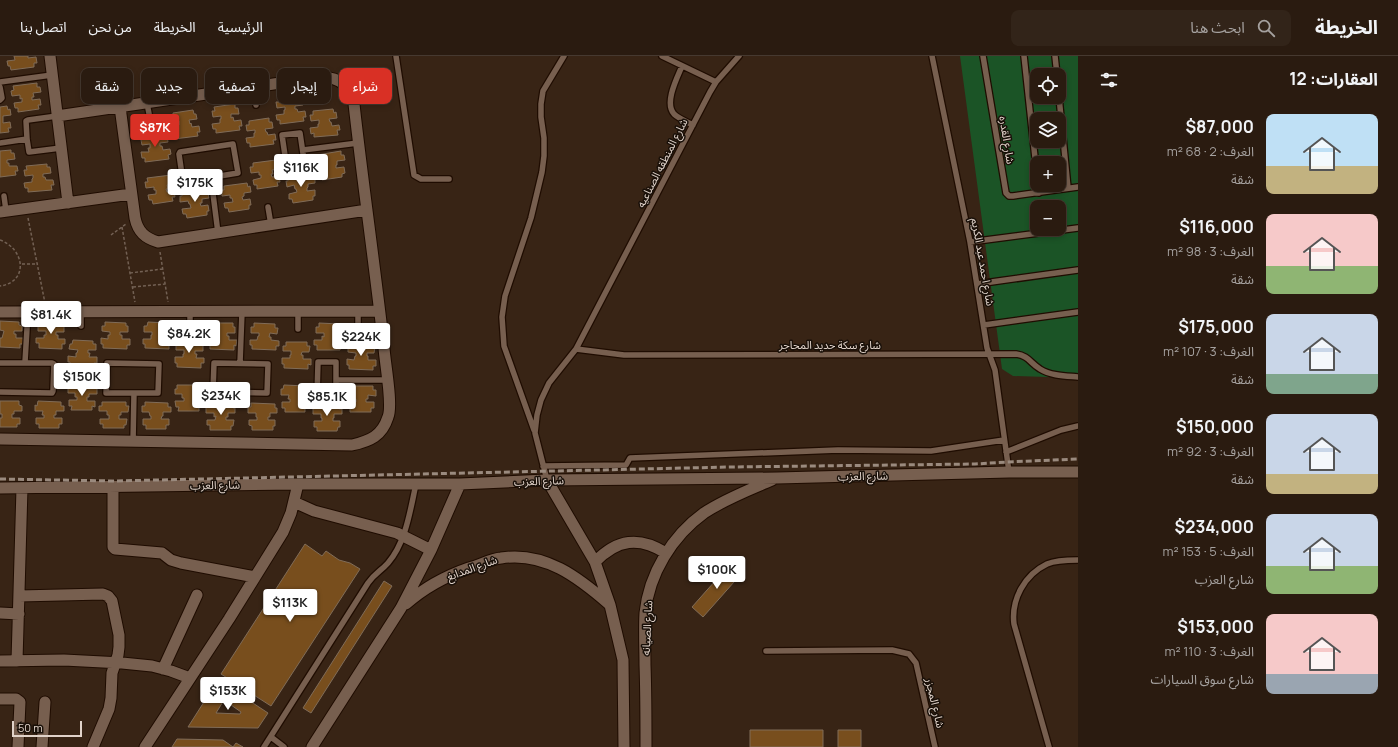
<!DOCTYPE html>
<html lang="ar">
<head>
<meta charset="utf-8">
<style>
  :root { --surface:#2a1b10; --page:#322419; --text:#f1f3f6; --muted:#a5a19f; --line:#463930; --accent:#d93025 }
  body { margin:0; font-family:Manrope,"Noto Sans Arabic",sans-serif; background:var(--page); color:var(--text); direction:rtl; height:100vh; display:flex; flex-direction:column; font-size:15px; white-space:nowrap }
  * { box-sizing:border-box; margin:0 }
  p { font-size:13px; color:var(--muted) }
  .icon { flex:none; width:22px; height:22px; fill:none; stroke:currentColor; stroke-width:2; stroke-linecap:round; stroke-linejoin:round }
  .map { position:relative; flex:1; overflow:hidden; direction:ltr }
  .details { display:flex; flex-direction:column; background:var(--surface); width:320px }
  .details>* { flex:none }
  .top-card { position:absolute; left:12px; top:12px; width:380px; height:36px; direction:rtl; display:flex; gap:8px }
  .tools { position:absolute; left:1030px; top:12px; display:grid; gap:8px }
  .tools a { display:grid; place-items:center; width:36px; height:36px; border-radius:8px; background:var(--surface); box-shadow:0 2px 6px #0003,0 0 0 1px var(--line); font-size:20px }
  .scale { position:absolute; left:12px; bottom:10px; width:70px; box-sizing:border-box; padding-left:4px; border:2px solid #e1d3ca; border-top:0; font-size:11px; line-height:14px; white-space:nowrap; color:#e1d3ca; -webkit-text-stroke:3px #191009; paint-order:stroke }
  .price { position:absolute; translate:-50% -34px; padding:0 9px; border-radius:4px; background:#fff; color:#222; font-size:13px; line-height:26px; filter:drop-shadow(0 1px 2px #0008) }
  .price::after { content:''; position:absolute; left:50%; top:24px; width:12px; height:9px; margin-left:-6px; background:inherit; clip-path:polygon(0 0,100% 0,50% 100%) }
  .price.active { background:var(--accent); color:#fff }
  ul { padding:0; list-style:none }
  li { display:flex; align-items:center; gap:12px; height:100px; padding:0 20px }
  li span { display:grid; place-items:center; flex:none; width:112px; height:80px; border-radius:8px; color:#555 }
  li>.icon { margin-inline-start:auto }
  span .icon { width:48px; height:48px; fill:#fffc; stroke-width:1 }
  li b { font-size:17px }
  h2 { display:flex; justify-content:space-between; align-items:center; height:48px; padding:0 20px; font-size:17px }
  .tag { padding:0 14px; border-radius:8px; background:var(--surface); box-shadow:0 2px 6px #0003,0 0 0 1px var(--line); font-size:14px; line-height:36px }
  .tag.active { background:var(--accent); color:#fff }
  header { display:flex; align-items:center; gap:24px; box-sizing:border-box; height:56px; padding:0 20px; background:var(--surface); border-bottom:1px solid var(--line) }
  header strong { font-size:19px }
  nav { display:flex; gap:22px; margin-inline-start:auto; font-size:14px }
  .search { width:280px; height:36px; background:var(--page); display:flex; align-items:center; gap:10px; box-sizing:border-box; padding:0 14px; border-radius:8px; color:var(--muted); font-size:15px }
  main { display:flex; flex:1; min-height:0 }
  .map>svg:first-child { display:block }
  .green { fill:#1b5426; fill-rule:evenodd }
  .building { fill:#784e1d; stroke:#806c58; fill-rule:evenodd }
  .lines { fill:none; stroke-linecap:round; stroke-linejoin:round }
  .lane-casing { stroke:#1f0c01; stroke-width:8 }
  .street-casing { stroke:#1f0c01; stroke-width:13 }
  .path { stroke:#736154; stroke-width:1.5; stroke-dasharray:3 2; stroke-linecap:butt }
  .lane { stroke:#775f4f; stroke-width:5.5 }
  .street { stroke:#775f4f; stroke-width:11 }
  .rail { stroke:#9a8a7e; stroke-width:3; stroke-dasharray:6 3; stroke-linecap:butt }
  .labels { text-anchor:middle; stroke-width:3; stroke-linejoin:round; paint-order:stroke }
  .street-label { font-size:11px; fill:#e1d3ca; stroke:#191009 }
</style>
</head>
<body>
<header>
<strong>الخريطة</strong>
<div class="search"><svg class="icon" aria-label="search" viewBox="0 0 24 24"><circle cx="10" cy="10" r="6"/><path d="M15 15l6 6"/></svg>ابحث هنا</div>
<nav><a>الرئيسية</a><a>الخريطة</a><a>من نحن</a><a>اتصل بنا</a></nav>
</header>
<main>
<section class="details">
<h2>العقارات: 12<svg class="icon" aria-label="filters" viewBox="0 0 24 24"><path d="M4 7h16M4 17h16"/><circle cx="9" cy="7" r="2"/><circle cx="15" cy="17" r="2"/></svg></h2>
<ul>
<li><span style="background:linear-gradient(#bfe0f5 65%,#c2b280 0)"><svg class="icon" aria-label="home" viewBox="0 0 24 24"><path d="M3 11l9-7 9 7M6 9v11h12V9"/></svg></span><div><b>$87,000</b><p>الغرف: 2 · 68 m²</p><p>شقة</p></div></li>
<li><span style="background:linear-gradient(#f6c9c9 65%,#8fb573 0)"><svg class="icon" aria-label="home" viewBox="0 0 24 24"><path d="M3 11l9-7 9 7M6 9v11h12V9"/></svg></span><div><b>$116,000</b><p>الغرف: 3 · 98 m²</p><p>شقة</p></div></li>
<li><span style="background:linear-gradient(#c9d6e8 75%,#7fa58c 0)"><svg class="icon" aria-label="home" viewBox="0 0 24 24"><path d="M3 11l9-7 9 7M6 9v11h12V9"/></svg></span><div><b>$175,000</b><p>الغرف: 3 · 107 m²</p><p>شقة</p></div></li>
<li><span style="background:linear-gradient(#c9d6e8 75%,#c2b280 0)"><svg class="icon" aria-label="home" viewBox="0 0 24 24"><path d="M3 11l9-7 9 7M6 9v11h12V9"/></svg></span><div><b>$150,000</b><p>الغرف: 3 · 92 m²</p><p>شقة</p></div></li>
<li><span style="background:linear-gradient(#c9d6e8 65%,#8fb573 0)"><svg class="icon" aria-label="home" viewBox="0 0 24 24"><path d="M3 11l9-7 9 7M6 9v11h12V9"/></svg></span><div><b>$234,000</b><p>الغرف: 5 · 153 m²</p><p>شارع العزب</p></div></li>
<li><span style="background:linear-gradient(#f6c9c9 75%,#9aa5b1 0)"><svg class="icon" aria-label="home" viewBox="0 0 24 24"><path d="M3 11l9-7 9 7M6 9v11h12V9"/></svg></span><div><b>$153,000</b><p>الغرف: 3 · 110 m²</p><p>شارع سوق السيارات</p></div></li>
</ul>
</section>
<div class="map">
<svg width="1078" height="691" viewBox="0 0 1078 691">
  <rect width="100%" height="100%" fill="#382415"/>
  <!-- green -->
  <path class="green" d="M960,0H1078V322L1013,320L1002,313ZM1037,19H1059V41H1037ZM1037,63H1059V85H1037ZM1037,107H1059V129H1037ZM1037,151H1059V173H1037Z"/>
  <!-- building -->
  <path class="building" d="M14,0H28V2L36,1L37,7H34V11L11,14L10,10H8L7,5L15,4Z
    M37,27V31H40L41,36L33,37L34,41H32V44L40,43L41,49H38L39,53L18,56V52H15L14,47L22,46V42L20,43V39L12,40L11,35L14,34L13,30Z
    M299,39V43H302L303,49L295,50V53H297L298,56L305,55L306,61H303L304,65L280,68V64H277L276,59L284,58V54H285V51L277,52L276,46H279L278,42Z
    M235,48V52H238L239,58H231V62L233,61L234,65L241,64L242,70H239L240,74L216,77V73H213L212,68L220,67V63H221V60L213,61L212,55H215L214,51Z
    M7,50L8,54L10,53L11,59L3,60V67L10,66L11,72H8L9,76L0,77V51Z
    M333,53L334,57L336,56L337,62L329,63L330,66H331L332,70L339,69L340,74H337L338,79L314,81V77L311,78L310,72L318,71V68H319V64L311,65L310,59H313V55Z
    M193,54L194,58H196L197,63L189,64L190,68L191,67L192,71L199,70L200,76H197L198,80L174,83V79H171L170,74L178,73V69H179V65L171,66L170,61H173V57Z
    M269,62V66H272L273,72L265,73L266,76H267L268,79L275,78L276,84H273L274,88L250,91V87H247L246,82L254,81V77H255V74L247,75L246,69H249V65Z
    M164,77V81L167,80L168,86L160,87V90H162L163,94L170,93L171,98L168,99L169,103L145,106V102H142L141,96H149L148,92H150V88L142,89L141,84L144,83L143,79Z
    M11,94V97H14L15,103L7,104V107H9V110H17L18,115H15L16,119L0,121V95Z
    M341,95V99H344L345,104L337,105V109H336V112L344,111L345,117L342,118V121L322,124L321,120L318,121V115L326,114L325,111H324L323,107L316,108L315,103H318L317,99Z
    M276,104L277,108L279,107L280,113L272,114L273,118H271L272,121L279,120L280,126H277L278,130L257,133V129H254L253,124L261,122V119H259V116L251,117L250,111H253V107Z
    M47,108V111H50L51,117L43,118V121H45L46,124H53L54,129H51L52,134L28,136V132H25L24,127L32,126V123L33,122V119L25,120L24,114H27L26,110Z
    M311,118L312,122L315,121V127L308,128V131L307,132V135L315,134V140H313V144L293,147L292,143H289V138L297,136L296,133H295L294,129L287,131L286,125H288V121Z
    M171,119L172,123L174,122L175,128L167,129L168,133H166L167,136L174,135L175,141H172L173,145L153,148L152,144H149L148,139L156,138V134H154V131L146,132L145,126H148L147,122Z
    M247,127L248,131L250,130L251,136L244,137V140L242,141L243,144L250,143L251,149H249V153L229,156L228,152H225L224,147L233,146L232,142H230V139L222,140V134H224V130Z
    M205,133L206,137H208L209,142L202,143V147H200L201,150L208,149L209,155H207V159L187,162L186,158H183L182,153L191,152L190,148H189L188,145L180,146V140H182V136Z
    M0,265L19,266V269L22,270V275H14V278H16V282H23V288H20V292L0,291V282H2L4,275L0,274Z
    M41,265L62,266L61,270H64V276H56V279H58V283H65V288H62V293L39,292V287H36V282H44V279H46V275H38V269H41Z
    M105,266L126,267V270H128V276H120V279H122V283H130V289H127V293L103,292V288H101V282L108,283V279H110V276L102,275V270H105Z
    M148,266L168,267V271H171L170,277L163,276V280H164V283L172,284V289H169V293L145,292V288H143V283H151V279H152V276H144V270H147Z
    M212,267H233V271H235V277H227V280H229V284H237L236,290L234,289V294L210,293V289H207L208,283L215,284V280H217V277L209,276V271H212Z
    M254,267L275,268V272H278L277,278L270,277L269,281H271V284L279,285V290H276V294L252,293V289H250V284H257L258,280H259V277H251V271H254Z
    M319,267L340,268V272H342V278H334V281H336V285H343V290H341L340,294H317V289H314V284H322V280L324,281V277H316V271H319Z
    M73,284L93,285V288H96V294H88V297H90L89,301H97V307H94V311L70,310V306H68V300L76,301V297H77L78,294L69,293L70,288H72Z
    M180,284L200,285V289H203V295H195V298H197L196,302H204V307H201V312L177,311V307H175V301H183V298H184V294H176V288L179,289Z
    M286,286H307V290H310L309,296H302L301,299H303V303H311V309L308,308V313L284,312V308H282V302H290V299H291V295H283V290H286Z
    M351,287H372V291H375L374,297H367V300H368V304H376V310H373V314L349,313V309H347V303L354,304L355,300H356V297L348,296V291H351Z
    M70,328H94V332H97V338H89V341H87V345H95V351L92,350V354H71L72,350H69V344H77V341H75V337H68V332H70Z
    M177,329H201V333H204V338H196V342H194V345H202V351H199V355H178L179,351H176L175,345H184V342H182V338H175V333H177Z
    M284,329L307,330V334H310V339H302V343H300V346H308V352H305V356H285V352H282V346H290V343H288L289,339H281V333H283Z
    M349,330H373V334H376V340L368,339V343H366V346H374V352H371V356H350V352H347V346H356V343H354V339H347L346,334H349Z
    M0,345H19V349L22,350V355H14V358H12V362H20V368H17V371H0V362H2V358H0Z
    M38,345L61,346V350H64V355H56V359H54V362H62V368H59V372H39V368H36V362H44V359H42L43,355H35V349L37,350Z
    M102,346H126V350H129L128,356H121V359H119V363H127L126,369H124V372H103V368H100V363H109V359H107V355H99V350H102Z
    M145,346L168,347V351H171V356H163V360H162L161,363H169V369H166V373H146V369H143V363H151V360H150L149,356H142V350H145Z
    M209,347H233V352H235V357H228V361H226V364H234L233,370H231V374H210V369H207V364H215L216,360L214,361V357H206V351H209Z
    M251,347L275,348V352H277V357H270V361H268V364H275V370H273V374H252V370L249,369V364H257V361H256V357H248V351H251Z
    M316,348L340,349L339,353H342V358H334V362H333V365H340V371H338L337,375H317V371H314V365H322V362H321V358H313V352H316Z
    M305,488L322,500L326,495L339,504L350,507L360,513L271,650L221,618Z
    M731,507L742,517L703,561L692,551Z
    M384,525L392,530L311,657L303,652Z
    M218,624L268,657L258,672L188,671ZM224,644L241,656L240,658L216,657Z
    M750,674H823V691H750Z
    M838,674H861V691H838Z
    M177,683L223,684L233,691L236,687L243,691H172Z"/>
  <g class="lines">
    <!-- lane casing -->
    <g class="lane-casing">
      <path id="lane" d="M396,0L414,119L421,123H449
        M662,0L716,26
        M932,0L970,186L987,292L995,314L1009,416
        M983,0L1006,137L1009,140H1013L1078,131
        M1024,0L1037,120
        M1055,0L1057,19
        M682,10C677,22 664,47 674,58C678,62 687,66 693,69
        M321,21L323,39
        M0,26L52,19
        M0,31L2,42L0,44
        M253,31L256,49
        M1059,41L1068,132
        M147,47L150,63
        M57,60L28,64L26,65L27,83L29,96L61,92
        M300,77L305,111L287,113L282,79Z
        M0,87L27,83
        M233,88L238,117L183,126L179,98L180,96Z
        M303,94L358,87
        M211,122L218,177
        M1038,129L1039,137
        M4,140L6,155
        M268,151L271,169
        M970,186L1078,172
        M977,228L1078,214
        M358,255V272
        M984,269L1078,256
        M81,270V256
        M190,271V256
        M298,273V255
        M576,293L624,299L1016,298C1029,300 1030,307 1040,313C1051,320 1066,320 1078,321
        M25,306L28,256
        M318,306H336V341L317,340Z
        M0,307H52L54,308L53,335L52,337L0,336
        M107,307L159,308L158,337H106Z
        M214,307L268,308L267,337L213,336Z
        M240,307L242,256
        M336,324H387
        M534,374L504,290L502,261L505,240L531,162L542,116L544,100V82L541,61V48L543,35L564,0
        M133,386L134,337
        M1006,396L1061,374L1078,370
        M543,410L626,409L630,402L838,394L931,395L1004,384
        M547,424L535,377L537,359L541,344L549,327L576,293L710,36L716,26L739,0
        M766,595L892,594L909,598L916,607L935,691
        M271,681L284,691
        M264,691L368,527C375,517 381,515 388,507C406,486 410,455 416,428
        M1049,691L1014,568C1011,544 1024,519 1047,508C1056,504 1068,504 1078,504"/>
    </g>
    <!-- street casing -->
    <g class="street-casing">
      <path id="street" d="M50,0L68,147
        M120,51L135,162C138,176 145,182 158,186L367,154
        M0,156L131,138
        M0,256L379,255
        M0,383L352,389C370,385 382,380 388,361C393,349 385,307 384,292C375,211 363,129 354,48C348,28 341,22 321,21L57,60
        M547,424L595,506L610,549L623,604L624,691
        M113,430V491L115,493L162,497L171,504L181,507L255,521
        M0,432L298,428H460L547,424L777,422L1009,416H1078
        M294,446L314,455L397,477L431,494
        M595,506C617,483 639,480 666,497
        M19,540L103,538L108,540L112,545L119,579V591L118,599L112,617L111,642L109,653L93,691
        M406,548C425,531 446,520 469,512C480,509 491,503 501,502C545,495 579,522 609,548
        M0,557L19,558
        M0,605L64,604L122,607L152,610L171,615L190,622
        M17,605L22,432
        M163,613L197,539
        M0,643H16L20,646L18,691
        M42,691L45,646
        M145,691L229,563L283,476L291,457L298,428
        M312,691L401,552L431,494L460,428
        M646,691C646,664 646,636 645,609C645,592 644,574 645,557C649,518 672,480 704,457C725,443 749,434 772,424"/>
    </g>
    <!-- path -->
    <path class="path" d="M28,162L45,247
      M122,171L135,246
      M111,179L126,168
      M0,184C25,193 29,226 0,230
      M160,196L168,246
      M22,208H38
      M130,217L162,213
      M133,231L165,228"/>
    <!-- lane -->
    <use href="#lane" class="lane"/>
    <!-- street -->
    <use href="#street" class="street"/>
    <!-- rail -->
    <path class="rail" d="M0,423L114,425L730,411L975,408L1007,406L1078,403"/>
  </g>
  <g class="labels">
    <!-- street labels -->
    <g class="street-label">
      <text transform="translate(1007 84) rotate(81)" y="4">شارع القدره</text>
      <text transform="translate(662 107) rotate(-63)" y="4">شارع المنطقه الصناعيه</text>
      <text transform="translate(983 206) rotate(80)" y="4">شارع احمد عبد الكريم</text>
      <text x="830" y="293">شارع سكة حديد المحاجر</text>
      <text transform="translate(863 420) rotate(-1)" y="4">شارع العزب</text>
      <text transform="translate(539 425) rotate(-2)" y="4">شارع العزب</text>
      <text transform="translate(215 429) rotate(-1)" y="4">شارع العزب</text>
      <text transform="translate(472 512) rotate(-20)" y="4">شارع المدابغ</text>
      <text transform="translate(647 572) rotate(-87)" y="4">شارع الصيانه</text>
      <text transform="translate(935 647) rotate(77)" y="4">شارع المجزر</text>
    </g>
  </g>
</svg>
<div class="tools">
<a><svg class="icon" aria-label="locate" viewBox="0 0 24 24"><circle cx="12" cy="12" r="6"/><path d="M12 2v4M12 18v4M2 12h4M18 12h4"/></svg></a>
<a><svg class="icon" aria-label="layers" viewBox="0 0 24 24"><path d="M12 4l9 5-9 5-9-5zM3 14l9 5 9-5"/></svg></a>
<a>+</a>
<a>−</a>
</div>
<div class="scale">50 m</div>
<b class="price active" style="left:155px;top:92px">$87K</b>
<b class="price" style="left:301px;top:132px">$116K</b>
<b class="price" style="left:195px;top:147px">$175K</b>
<b class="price" style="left:51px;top:279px">$81.4K</b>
<b class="price" style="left:189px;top:298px">$84.2K</b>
<b class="price" style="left:361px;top:301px">$224K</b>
<b class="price" style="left:82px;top:341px">$150K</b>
<b class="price" style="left:221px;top:360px">$234K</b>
<b class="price" style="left:327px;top:361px">$85.1K</b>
<b class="price" style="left:717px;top:534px">$100K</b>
<b class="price" style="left:290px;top:567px">$113K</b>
<b class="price" style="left:228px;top:655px">$153K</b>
<div class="top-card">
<a class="tag active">شراء</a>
<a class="tag">إيجار</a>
<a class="tag">تصفية</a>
<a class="tag">جديد</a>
<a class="tag">شقة</a>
</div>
</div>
</main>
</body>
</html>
